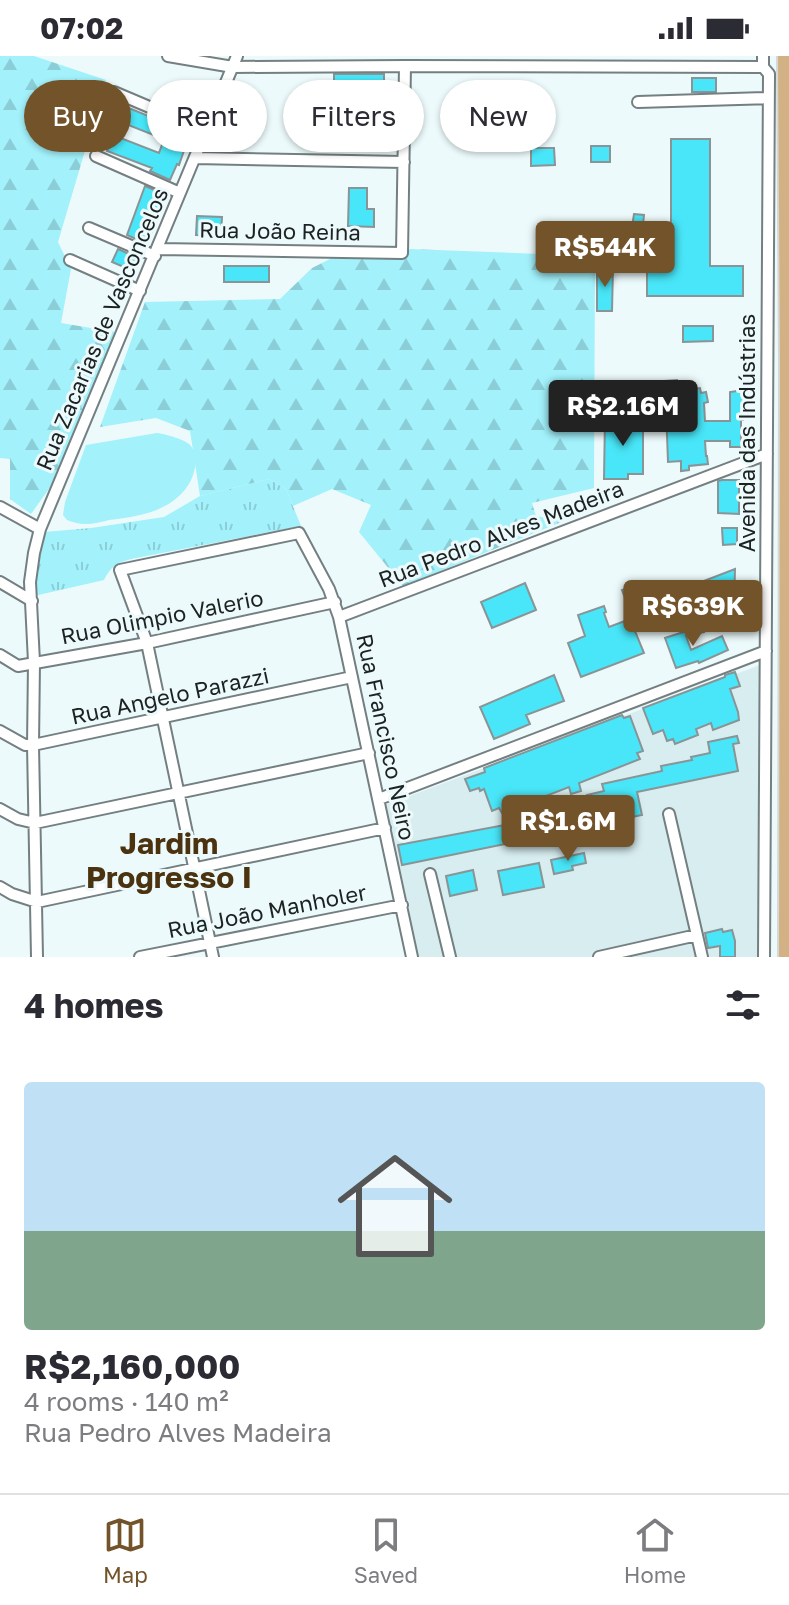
<!DOCTYPE html>
<html lang="en">
<head>
<meta charset="utf-8">
<style>
  :root { --surface:#fff; --page:#f2f2f3; --text:#2b2b33; --muted:#7c7c81; --line:#e1e1e2; --accent:#735329 }
  body { margin:0; font-family:"Golos Text",sans-serif; background:var(--page); color:var(--text); height:100vh; display:flex; flex-direction:column; font-size:30px; white-space:nowrap }
  * { box-sizing:border-box; margin:0 }
  p { font-size:26px; color:var(--muted) }
  .icon { flex:none; width:44px; height:44px; fill:none; stroke:currentColor; stroke-width:2; stroke-linecap:round; stroke-linejoin:round }
  .map { position:relative; height:901px; overflow:hidden }
  .panel { display:flex; flex-direction:column; background:var(--surface); flex:1 }
  .panel>* { flex:none }
  .banner { position:absolute; left:24px; top:24px; width:742px; height:72px; display:flex; gap:16px }
  .price { position:absolute; translate:-50% -68px; padding:0 18px; border-radius:8px; background:var(--accent); color:#fff; font-size:26px; line-height:52px; filter:drop-shadow(0 2px 4px #0008) }
  .price::after { content:''; position:absolute; left:50%; top:48px; width:24px; height:18px; margin-left:-12px; background:inherit; clip-path:polygon(0 0,100% 0,50% 100%) }
  .price.selected { background:#222; color:#fff }
  ul { padding:0; list-style:none }
  li { display:grid; align-content:center; gap:16px; height:424px; padding:0 24px }
  li+li { border-top:2px solid var(--line) }
  li span { display:grid; place-items:center; height:248px; border-radius:8px; color:#555 }
  li>.icon { margin-inline-start:auto }
  span .icon { width:144px; height:144px; fill:#fffc; stroke-width:1 }
  li b { font-size:34px }
  h2 { display:flex; justify-content:space-between; align-items:center; height:96px; padding:0 24px; font-size:34px }
  .chip { padding:0 28px; border-radius:36px; background:var(--surface); box-shadow:0 2px 6px #0004; font-size:28px; line-height:72px }
  .chip.selected { background:var(--accent); color:#fff }
  .status { display:flex; justify-content:space-between; align-items:center; height:56px; padding:0 40px; background:var(--surface); direction:ltr }
  .status svg { height:22px; fill:currentColor }
  .dock { display:flex; justify-content:space-around; align-items:center; height:112px; border-top:2px solid var(--line); background:var(--surface); font-size:22px; color:var(--muted) }
  .dock a { display:grid; justify-items:center; gap:4px }
  .dock .selected { color:var(--accent) }
  .map>svg:first-child { display:block }
  .built { fill:#d7edf0 }
  .grass { fill:url(#grass-tufts) }
  .forest { fill:url(#forest-firs) }
  .park { fill:#a2f1fb }
  .building { fill:#48e6f8; stroke:#899496; stroke-width:2 }
  .lines { fill:none; stroke-linecap:round; stroke-linejoin:round }
  .minor-casing { stroke:#747f81; stroke-width:14 }
  .major-casing { stroke:#d6d7d7; stroke-width:16 }
  .minor { stroke:#fff; stroke-width:10 }
  .major { stroke:#d2b284; stroke-width:12 }
  .labels { text-anchor:middle; stroke-width:6; stroke-linejoin:round; paint-order:stroke }
  .street-label { font-size:22px; fill:#1c2122; stroke:#edfafb }
  .district-label { font-size:30px; font-weight:bold; fill:#4b3310; stroke:#edfafb }
</style>
</head>
<body>
<div class="status"><b>07:02</b><svg viewBox="0 0 49 12"><path d="M0 12V9h3v3zM5 12V6h3v6zM10 12V3h3v9zM15 12V0h3v12zM26 1h20v11H26zM47 4h2v5h-2z"/></svg></div>
<div class="map">
<svg width="789" height="901" viewBox="0 0 789 901">
  <defs>
    <pattern id="grass-tufts" width="24" height="20" patternUnits="userSpaceOnUse" patternTransform="scale(2)"><rect width="24" height="20" fill="#a2f1fb"/><path d="M3 7l-1-3M5 7V3M7 7l1-3M15 17l-1-3M17 17v-4M19 17l1-3" fill="none" stroke="#8bced7"/></pattern>
    <pattern id="forest-firs" width="22" height="20" patternUnits="userSpaceOnUse" patternTransform="scale(2)"><rect width="22" height="20" fill="#a2f1fb"/><path d="M5 1l3.5 6h-7zM16 11l3.5 6h-7z" fill="#8bced7"/></pattern>
  </defs>
  <rect width="100%" height="100%" fill="#edfafb"/>
  <!-- built -->
  <path class="built" d="M768,606V901H411L380,751Z"/>
  <!-- grass -->
  <path class="grass" d="M269,423L286,433L301,470L131,503C117,507 111,510 104,524L34,540V506L44,476L91,472L164,461L200,440Z"/>
  <!-- forest -->
  <path class="forest" d="M0,0H34L106,24L58,186L71,213L61,267L115,276L51,430L31,458L10,443V403L0,402Z
    M410,193L595,200L594,432L532,447L536,460L564,465L403,530L359,476L371,449L332,433L293,450L286,433L269,423L200,440L190,375L156,362L100,371L145,246L280,243L312,212L338,199L397,202Z"/>
  <!-- park -->
  <path class="park" d="M157,377C165,378 187,384 191,390C202,406 191,430 179,440C159,458 134,461 109,464C102,466 93,468 85,468C79,468 72,466 67,464L63,459L65,446L86,389Z"/>
  <!-- building -->
  <path class="building" d="M334,18H384V37H393V71L334,70V62L300,63V42H334Z
    M692,22H716V36H692Z
    M119,48L190,77L179,109L177,108L170,124L150,115L152,112L107,95L113,79L159,97L164,83L113,63Z
    M671,83H710V210H743V240H647V209L671,210V197H645V176H671Z
    M591,90H610V106H591Z
    M531,92H554L555,109L531,110Z
    M145,130L166,139L147,188L127,179Z
    M349,132H367V153H374V171L348,170Z
    M634,158L644,159L642,178L631,177Z
    M197,160L222,161L221,180L196,179Z
    M118,193L138,202L133,215L112,206Z
    M224,210H269V226H224Z
    M597,212H613L612,255H597Z
    M683,270H713V285L683,286Z
    M677,324L678,348H696L693,333L700,332L701,337L706,336L708,346L704,347L705,365H730V336L743,334V364H741V391H730V385H705L706,400H707L708,408L689,410V414L681,415V405L668,406L665,325Z
    M605,362L643,364V418H628V423H604Z
    M722,424H739V458L718,457V425Z
    M722,472H737V488L723,489Z
    M735,513L734,551L740,550L739,566L720,571V555L700,561L688,531Z
    M525,527L536,554L492,572L481,546Z
    M640,527L649,550L631,557L622,534Z
    M604,550L606,556L604,557L609,571L630,563L644,597L581,621L568,587L585,580L578,559Z
    M702,570L704,576L686,580L691,594L722,580L728,594L699,607L698,605L676,612L665,582Z
    M735,616L740,630L730,633L738,656L739,664L713,674L711,667L696,673L698,679L675,688L673,683L667,685L663,674L653,678L643,652L725,621V619Z
    M554,619L564,645L526,659L530,668L494,683L480,651Z
    M622,659L624,662L630,660L643,695L637,697L640,703L579,727L581,735L571,738L569,731L502,757L499,752L492,755L484,733L480,735L479,732L470,735L465,723L485,716L484,712Z
    M737,680L739,687L733,688L738,715L637,736L642,759L556,776V778L546,780L542,762L559,758L558,755L589,749L587,739L604,735L602,728L662,715L661,710L692,704L691,701L710,697L708,686Z
    M531,764L534,782L402,809L398,789Z
    M584,797L586,807L572,810L573,814L554,818L551,804Z
    M539,807L544,831L503,839L498,815Z
    M473,814L477,834L450,840L446,820Z
    M722,873L723,876L732,874L735,885V901H720V890L708,892L705,877Z"/>
  <g class="lines">
    <!-- minor casing -->
    <g class="minor-casing">
      <path id="minor" d="M168,0L233,11L405,10L763,11
        M763,0V11L769,18L764,901
        M114,36L206,75
        M638,46L768,42
        M96,100L180,137
        M195,102L404,106
        M89,172L155,200
        M158,193L402,197L405,10
        M70,204L140,235
        M0,451L40,473
        M0,526L32,545
        M339,561L767,398
        M0,599L18,610L147,587L335,546
        M0,675L25,689H33L352,621
        M379,743L766,595
        M0,753L18,763L35,767L369,697
        M669,758L702,901
        M430,818L450,901
        M0,831L12,838L37,846L385,772
        M37,901L33,689L34,606L30,526L34,497L40,473L237,0
        M140,901L402,849
        M213,901L147,587L120,514L299,477L329,533L339,561L412,901
        M599,901L697,879"/>
    </g>
    <!-- major casing -->
    <g class="major-casing">
      <path id="major" d="M784,0L786,310L785,901"/>
    </g>
    <!-- minor -->
    <use href="#minor" class="minor"/>
    <!-- major -->
    <use href="#major" class="major"/>
  </g>
  <g class="labels">
    <!-- street labels -->
    <g class="street-label">
      <text transform="translate(280 175) rotate(1)" y="8">Rua João Reina</text>
      <text transform="translate(102 273) rotate(-67)" y="8">Rua Zacarias de Vasconcelos</text>
      <text transform="translate(747 377) rotate(-90)" y="8">Avenida das Indústrias</text>
      <text transform="translate(501 478) rotate(-21)" y="8">Rua Pedro Alves Madeira</text>
      <text transform="translate(162 561) rotate(-11)" y="8">Rua Olimpio Valerio</text>
      <text transform="translate(170 640) rotate(-12)" y="8">Rua Angelo Parazzi</text>
      <text transform="translate(386 681) rotate(78)" y="8">Rua Francisco Neiro</text>
      <text transform="translate(267 855) rotate(-11)" y="8">Rua João Manholer</text>
    </g>
    <!-- district labels -->
    <g class="district-label">
      <text x="169" y="798">Jardim<tspan x="169" dy="34">Progresso I</tspan></text>
    </g>
  </g>
</svg>
<b class="price" style="left:605px;top:233px">R$544K</b>
<b class="price selected" style="left:623px;top:392px">R$2.16M</b>
<b class="price" style="left:693px;top:592px">R$639K</b>
<b class="price" style="left:568px;top:807px">R$1.6M</b>
<div class="banner">
<a class="chip selected">Buy</a>
<a class="chip">Rent</a>
<a class="chip">Filters</a>
<a class="chip">New</a>
</div>
</div>
<section class="panel">
<h2>4 homes<svg class="icon" aria-label="filters" viewBox="0 0 24 24"><path d="M4 7h16M4 17h16"/><circle cx="9" cy="7" r="2"/><circle cx="15" cy="17" r="2"/></svg></h2>
<ul>
<li><span style="background:linear-gradient(#bfe0f5 60%,#7fa58c 0)"><svg class="icon" aria-label="home" viewBox="0 0 24 24"><path d="M3 11l9-7 9 7M6 9v11h12V9"/></svg></span><div><b>R$2,160,000</b><p>4 rooms · 140 m²</p><p>Rua Pedro Alves Madeira</p></div></li>
</ul>
</section>
<nav class="dock">
<a class="selected"><svg class="icon" aria-label="map" viewBox="0 0 24 24"><path d="M3 6l6-2 6 2 6-2v14l-6 2-6-2-6 2zM9 4v14M15 6v14"/></svg>Map</a>
<a><svg class="icon" aria-label="saved" viewBox="0 0 24 24"><path d="M7 4h10v16l-5-4-5 4z"/></svg>Saved</a>
<a><svg class="icon" aria-label="home" viewBox="0 0 24 24"><path d="M3 11l9-7 9 7M6 9v11h12V9"/></svg>Home</a>
</nav>
</body>
</html>
